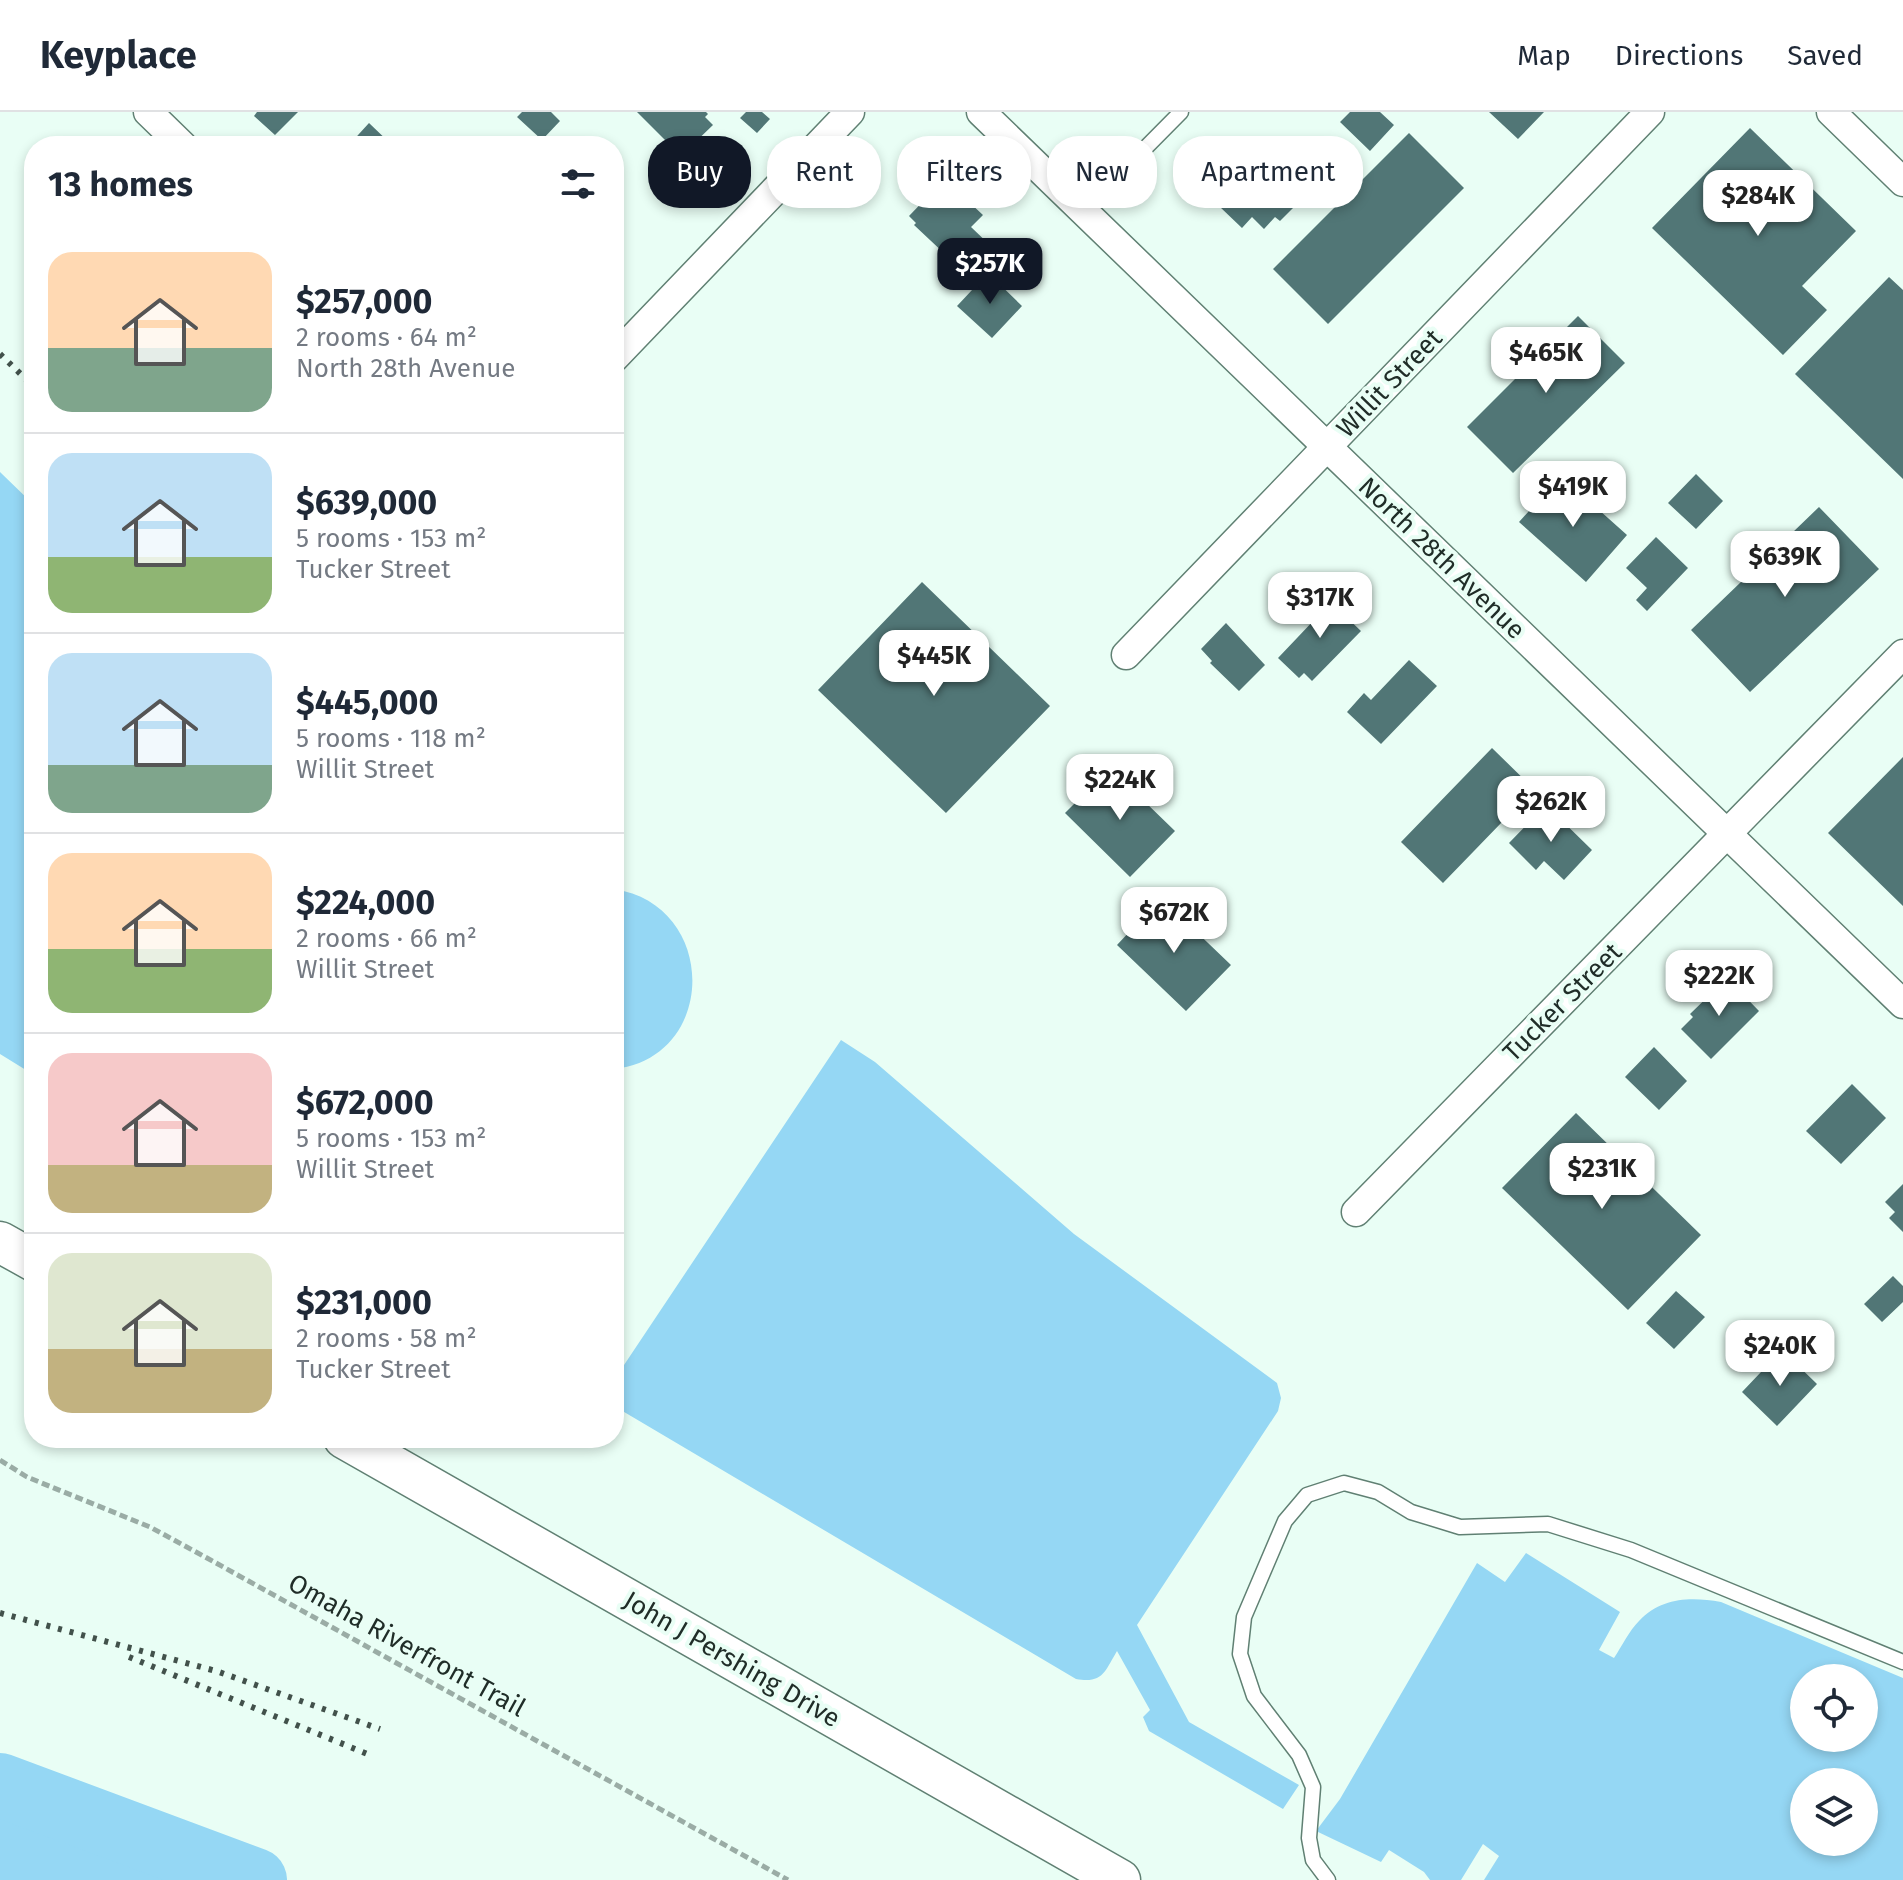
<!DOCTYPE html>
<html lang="en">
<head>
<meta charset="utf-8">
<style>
  :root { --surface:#fff; --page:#f6f6f7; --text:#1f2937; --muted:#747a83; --line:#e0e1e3; --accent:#111827 }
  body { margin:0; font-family:"Fira Sans",sans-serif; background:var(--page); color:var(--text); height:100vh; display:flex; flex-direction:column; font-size:30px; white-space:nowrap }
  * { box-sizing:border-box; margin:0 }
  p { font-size:26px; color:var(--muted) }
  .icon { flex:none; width:44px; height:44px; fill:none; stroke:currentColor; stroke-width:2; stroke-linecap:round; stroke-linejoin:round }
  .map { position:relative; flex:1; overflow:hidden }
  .side { position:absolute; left:24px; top:24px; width:600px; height:1312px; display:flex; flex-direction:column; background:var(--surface); border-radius:32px; box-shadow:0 4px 12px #0003 }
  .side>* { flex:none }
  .top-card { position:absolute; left:648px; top:24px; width:760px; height:72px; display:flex; gap:16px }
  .controls { position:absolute; left:1790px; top:1552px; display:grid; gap:16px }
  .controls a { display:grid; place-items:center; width:88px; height:88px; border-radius:50%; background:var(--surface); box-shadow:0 4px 12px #0003; font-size:40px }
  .price { position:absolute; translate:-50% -68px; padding:0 18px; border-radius:16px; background:#fff; color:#222; font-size:26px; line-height:52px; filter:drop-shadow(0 2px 4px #0008) }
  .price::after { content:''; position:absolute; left:50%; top:48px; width:24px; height:18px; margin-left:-12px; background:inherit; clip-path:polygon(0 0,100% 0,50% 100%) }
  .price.active { background:var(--accent); color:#fff }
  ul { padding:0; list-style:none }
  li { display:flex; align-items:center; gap:24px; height:200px; padding:0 24px }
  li+li { border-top:2px solid var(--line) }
  li span { display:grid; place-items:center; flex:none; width:224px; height:160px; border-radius:24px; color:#555 }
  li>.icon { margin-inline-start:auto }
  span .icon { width:96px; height:96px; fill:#fffc; stroke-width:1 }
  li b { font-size:34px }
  h2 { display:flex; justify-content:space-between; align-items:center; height:96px; padding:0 24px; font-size:34px }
  .chip { padding:0 28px; border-radius:32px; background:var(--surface); box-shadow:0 4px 12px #0003; font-size:28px; line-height:72px }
  .chip.active { background:var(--accent); color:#fff }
  header { display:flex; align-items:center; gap:48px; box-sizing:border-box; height:112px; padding:0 40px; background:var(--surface); border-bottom:2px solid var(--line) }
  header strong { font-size:38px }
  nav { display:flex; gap:44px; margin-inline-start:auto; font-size:28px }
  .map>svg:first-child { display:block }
  .water { fill:#95d7f4; fill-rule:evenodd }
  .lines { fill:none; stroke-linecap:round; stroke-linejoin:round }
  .river { stroke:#95d7f4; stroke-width:64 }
  .building { fill:#517676 }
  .lane-casing { stroke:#608073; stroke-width:17 }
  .street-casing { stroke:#608073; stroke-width:31 }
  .secondary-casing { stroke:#608073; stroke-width:43 }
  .path { stroke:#9aaca5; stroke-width:5; stroke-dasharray:8 4; stroke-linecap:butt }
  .lane { stroke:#fff; stroke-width:14 }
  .street { stroke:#fff; stroke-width:28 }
  .secondary { stroke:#fff; stroke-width:40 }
  .rail { stroke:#42514b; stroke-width:6; stroke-dasharray:4 8; stroke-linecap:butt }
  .labels { text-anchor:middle; stroke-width:8; stroke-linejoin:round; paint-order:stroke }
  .street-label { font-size:26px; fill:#202d28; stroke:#e9fef5 }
</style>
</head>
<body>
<header>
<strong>Keyplace</strong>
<nav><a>Map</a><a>Directions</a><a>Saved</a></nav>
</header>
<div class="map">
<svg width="1903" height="1768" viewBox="0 0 1903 1768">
  <rect width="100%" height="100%" fill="#e9fef5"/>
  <!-- water -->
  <path class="water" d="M0,360L34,393V963L0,942Z
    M614,777C719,793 718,946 614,957Z
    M841,928L875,950L1074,1122L1277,1271L1281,1286L1278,1299L1137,1513L1189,1610L1299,1673L1283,1697L1149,1619L1143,1605L1150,1598L1117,1539C1105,1559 1103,1572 1076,1567L614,1294V1268Z
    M1526,1441L1620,1500L1599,1538L1614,1546C1622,1534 1629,1519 1639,1509C1662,1485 1691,1485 1721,1490L1903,1566V1768H1484L1499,1744L1483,1732L1461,1768H1430L1424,1760L1389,1738L1381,1750L1316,1719L1340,1687L1477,1451L1505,1470ZM1804,1566H1864V1626H1804ZM1804,1670H1864V1730H1804Z
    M0,1673L255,1768H0Z"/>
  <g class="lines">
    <!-- river -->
    <path class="river" d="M0,1673L255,1768"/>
  </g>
  <!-- building -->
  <path class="building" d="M257,0H298L275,23L254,4Z
    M522,0H551L560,9L542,28L517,5Z
    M637,0H706L708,2L705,5L713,13L686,39L679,33L674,37Z
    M746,0H762L770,7L757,21L740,6Z
    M1350,0H1380L1394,13L1370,39L1340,10Z
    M1489,0H1544L1518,27Z
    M369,11L393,34H348Z
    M1750,16L1856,119L1802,174L1827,198L1783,243L1652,116Z
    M1409,21L1464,76L1328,212L1273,157Z
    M1266,25L1276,34L1260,50L1301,88L1280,109L1275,105L1264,117L1252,105L1242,116L1220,95L1243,71L1232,60Z
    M954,76L983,103L971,115L995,138L968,167L955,155L959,151L949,141L947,144L914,113L916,111L909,104L934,78L943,87Z
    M988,161L1022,194L992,226L957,194Z
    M1889,165L1903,178V367L1795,262Z
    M1578,204L1625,251L1513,361L1467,315Z
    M1696,362L1723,389L1696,417L1668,391Z
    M1561,364L1627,423L1586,470L1519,410Z
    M1819,395L1879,457L1750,580L1691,518Z
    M1656,425L1688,456L1647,499L1636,488L1647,476L1626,456Z
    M922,470L1050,594L946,701L818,578Z
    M1320,480L1361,519L1312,569L1304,561L1299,566L1278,546L1316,506L1305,496Z
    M1226,511L1265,553L1239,579L1210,551L1212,549L1201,537Z
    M1409,548L1437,574L1381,632L1347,600L1364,581L1371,588Z
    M1492,636L1534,677L1443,771L1401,730Z
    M1903,645V794L1828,721Z
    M1110,656L1175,719L1130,765L1065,701Z
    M1546,693L1592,738L1564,768L1544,749L1536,758L1509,731Z
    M1161,786L1231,853L1186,899L1117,833Z
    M1727,866L1759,899L1711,947L1681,917L1693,905L1690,902Z
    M1654,935L1687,969L1659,998L1625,965Z
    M1852,972L1886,1006L1841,1052L1806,1019Z
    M1576,1001L1701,1123L1628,1198L1502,1076Z
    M1903,1072V1120L1889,1106L1895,1100L1885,1090Z
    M1893,1164L1903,1174V1190L1882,1210L1864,1192Z
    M1676,1179L1705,1205L1674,1237L1646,1211Z
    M1782,1238L1817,1272L1777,1314L1742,1280Z"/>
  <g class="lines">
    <!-- lane casing -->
    <g class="lane-casing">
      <path id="lane" d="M1083,99L1181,0
        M1328,1768L1313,1748L1309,1726L1313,1675L1299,1643L1254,1584L1240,1542L1244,1505L1285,1409L1307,1383L1344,1371L1378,1380L1411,1400L1460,1415L1548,1412L1631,1438L1903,1550"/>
    </g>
    <!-- street casing -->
    <g class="street-casing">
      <path id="street" d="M148,0L183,34
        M981,0L1903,892
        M1831,0L1903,70
        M614,246L850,0
        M1126,543L1650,0
        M1356,1100L1903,542"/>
    </g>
    <!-- secondary casing -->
    <g class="secondary-casing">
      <path id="secondary" d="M0,1130L34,1149
        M344,1326L1120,1768"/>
    </g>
    <!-- path -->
    <path class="path" d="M0,1348L27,1365L150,1415L207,1446L788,1768"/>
    <!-- lane -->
    <use href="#lane" class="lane"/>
    <!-- street -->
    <use href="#street" class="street"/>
    <!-- secondary -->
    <use href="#secondary" class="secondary"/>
    <!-- rail -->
    <path class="rail" d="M0,242L34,275
      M0,1501L216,1559L380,1617
      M129,1545L370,1643"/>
  </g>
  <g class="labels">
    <!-- street labels -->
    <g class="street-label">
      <text transform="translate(1389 271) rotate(-46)" y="9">Willit Street</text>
      <text transform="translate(1442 446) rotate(44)" y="9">North 28th Avenue</text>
      <text transform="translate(1562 890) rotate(-45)" y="9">Tucker Street</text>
      <text transform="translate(407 1533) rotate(29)" y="9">Omaha Riverfront Trail</text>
      <text transform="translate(732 1547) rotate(30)" y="9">John J Pershing Drive</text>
    </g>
  </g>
</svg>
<div class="controls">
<a><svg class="icon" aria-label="locate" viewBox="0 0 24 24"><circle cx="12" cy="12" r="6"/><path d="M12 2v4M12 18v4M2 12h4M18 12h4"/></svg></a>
<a><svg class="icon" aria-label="layers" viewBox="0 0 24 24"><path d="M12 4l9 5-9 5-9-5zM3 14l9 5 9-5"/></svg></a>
</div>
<b class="price" style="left:1758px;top:126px">$284K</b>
<b class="price active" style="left:990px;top:194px">$257K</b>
<b class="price" style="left:1546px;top:283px">$465K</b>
<b class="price" style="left:1573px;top:417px">$419K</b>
<b class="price" style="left:1785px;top:487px">$639K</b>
<b class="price" style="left:1320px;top:528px">$317K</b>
<b class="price" style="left:934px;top:586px">$445K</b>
<b class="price" style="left:1120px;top:710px">$224K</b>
<b class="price" style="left:1551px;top:732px">$262K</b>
<b class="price" style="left:1174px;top:843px">$672K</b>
<b class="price" style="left:1719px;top:906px">$222K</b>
<b class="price" style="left:1602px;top:1099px">$231K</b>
<b class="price" style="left:1780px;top:1276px">$240K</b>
<div class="top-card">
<a class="chip active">Buy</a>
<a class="chip">Rent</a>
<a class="chip">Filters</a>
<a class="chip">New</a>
<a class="chip">Apartment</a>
</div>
<section class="side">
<h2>13 homes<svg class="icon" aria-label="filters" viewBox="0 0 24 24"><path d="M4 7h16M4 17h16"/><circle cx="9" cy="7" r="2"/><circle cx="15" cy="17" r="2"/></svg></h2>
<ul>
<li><span style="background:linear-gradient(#ffd9b3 60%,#7fa58c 0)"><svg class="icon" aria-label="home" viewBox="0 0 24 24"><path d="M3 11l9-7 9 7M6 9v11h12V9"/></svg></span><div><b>$257,000</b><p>2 rooms · 64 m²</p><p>North 28th Avenue</p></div></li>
<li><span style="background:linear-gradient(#bfe0f5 65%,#8fb573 0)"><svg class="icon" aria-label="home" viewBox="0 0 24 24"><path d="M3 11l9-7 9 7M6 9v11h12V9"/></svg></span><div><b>$639,000</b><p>5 rooms · 153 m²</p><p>Tucker Street</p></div></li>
<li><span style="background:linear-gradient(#bfe0f5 70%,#7fa58c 0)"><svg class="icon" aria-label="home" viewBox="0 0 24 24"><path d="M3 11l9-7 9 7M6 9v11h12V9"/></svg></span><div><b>$445,000</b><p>5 rooms · 118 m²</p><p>Willit Street</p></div></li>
<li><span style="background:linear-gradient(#ffd9b3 60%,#8fb573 0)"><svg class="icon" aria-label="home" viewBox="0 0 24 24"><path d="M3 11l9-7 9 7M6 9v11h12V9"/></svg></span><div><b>$224,000</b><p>2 rooms · 66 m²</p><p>Willit Street</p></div></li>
<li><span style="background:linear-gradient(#f6c9c9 70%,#c2b280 0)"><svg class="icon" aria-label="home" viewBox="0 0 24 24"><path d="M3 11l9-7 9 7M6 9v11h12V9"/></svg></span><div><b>$672,000</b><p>5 rooms · 153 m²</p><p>Willit Street</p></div></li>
<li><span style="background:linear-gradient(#dfe7d0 60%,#c2b280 0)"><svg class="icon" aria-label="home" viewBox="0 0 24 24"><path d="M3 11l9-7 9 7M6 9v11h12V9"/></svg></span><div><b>$231,000</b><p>2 rooms · 58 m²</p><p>Tucker Street</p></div></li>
</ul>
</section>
</div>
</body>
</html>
